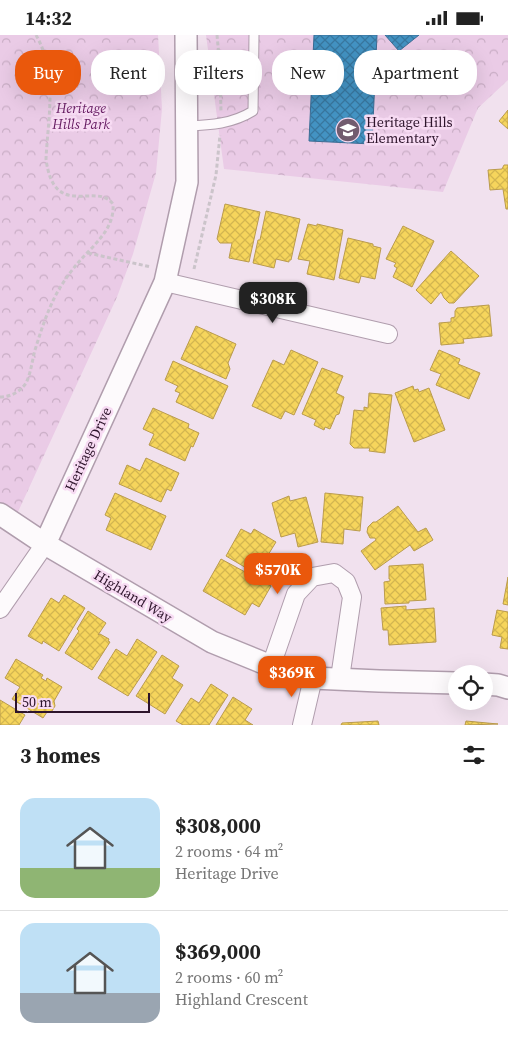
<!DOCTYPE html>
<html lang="en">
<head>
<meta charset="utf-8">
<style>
  :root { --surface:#fff; --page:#f2f2f2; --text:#222; --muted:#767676; --line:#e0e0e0; --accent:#ea580c }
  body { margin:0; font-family:"Source Serif 4",serif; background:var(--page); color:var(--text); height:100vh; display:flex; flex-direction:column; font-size:19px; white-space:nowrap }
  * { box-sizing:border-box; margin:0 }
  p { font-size:16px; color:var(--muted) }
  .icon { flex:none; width:28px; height:28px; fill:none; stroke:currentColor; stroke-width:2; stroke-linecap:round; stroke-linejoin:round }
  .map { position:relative; height:690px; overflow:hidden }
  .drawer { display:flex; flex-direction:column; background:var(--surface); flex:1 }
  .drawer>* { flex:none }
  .banner { position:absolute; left:15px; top:15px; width:479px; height:45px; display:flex; gap:10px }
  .tools { position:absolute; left:448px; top:630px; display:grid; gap:10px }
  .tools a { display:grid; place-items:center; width:45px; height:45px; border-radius:50%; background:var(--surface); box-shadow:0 5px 20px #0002; font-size:25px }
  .scale { position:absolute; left:15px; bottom:12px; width:135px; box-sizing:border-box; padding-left:5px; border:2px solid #2d142b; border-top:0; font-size:14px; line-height:18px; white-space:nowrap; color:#2d142b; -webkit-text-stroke:4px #f7dbf3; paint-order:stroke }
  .price { position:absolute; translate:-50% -42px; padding:0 11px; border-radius:10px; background:var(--accent); color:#fff; font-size:16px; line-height:32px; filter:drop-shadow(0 1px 2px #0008) }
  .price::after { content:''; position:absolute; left:50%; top:30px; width:15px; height:11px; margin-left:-8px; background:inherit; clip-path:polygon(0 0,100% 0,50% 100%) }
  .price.on { background:#222; color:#fff }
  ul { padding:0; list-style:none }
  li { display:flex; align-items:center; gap:15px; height:125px; padding:0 20px }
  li+li { border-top:1px solid var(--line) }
  li span { display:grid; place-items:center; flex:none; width:140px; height:100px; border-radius:15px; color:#555 }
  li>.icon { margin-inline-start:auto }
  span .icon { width:60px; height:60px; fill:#fffc; stroke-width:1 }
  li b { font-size:21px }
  h2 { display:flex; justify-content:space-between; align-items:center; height:60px; padding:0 20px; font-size:21px }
  .pill { padding:0 18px; border-radius:20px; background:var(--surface); box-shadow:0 5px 20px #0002; font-size:18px; line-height:45px }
  .pill.on { background:var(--accent); color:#fff }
  .status { display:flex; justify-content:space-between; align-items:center; height:35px; padding:0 25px; background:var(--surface); direction:ltr }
  .status svg { height:14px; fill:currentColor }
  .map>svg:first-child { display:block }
  .park { fill:url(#park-crowns) }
  .homes { fill:url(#homes-cross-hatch); stroke:#ba9b4d }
  .schools { fill:url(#schools-cross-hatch); stroke:#3c6d95 }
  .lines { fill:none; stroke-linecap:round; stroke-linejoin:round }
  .service-casing { stroke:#b09dad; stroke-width:11 }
  .minor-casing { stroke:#b09dad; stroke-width:20 }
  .tertiary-casing { stroke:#b09dad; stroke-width:24 }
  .path { stroke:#cbc4ca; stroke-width:3; stroke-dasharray:4 2.5; stroke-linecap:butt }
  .service { stroke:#fdfafc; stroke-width:9 }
  .minor { stroke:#fdfafc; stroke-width:18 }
  .tertiary { stroke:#fdfafc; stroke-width:21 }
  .labels { text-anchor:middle; stroke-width:5; stroke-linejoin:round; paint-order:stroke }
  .park-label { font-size:14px; font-style:italic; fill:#651a61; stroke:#f7dbf3 }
  .poi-label { font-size:14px; fill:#2d142b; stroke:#f7dbf3; text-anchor:start }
  .street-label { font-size:14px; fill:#2d142b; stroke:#f7dbf3 }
</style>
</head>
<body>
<div class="status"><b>14:32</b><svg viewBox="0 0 49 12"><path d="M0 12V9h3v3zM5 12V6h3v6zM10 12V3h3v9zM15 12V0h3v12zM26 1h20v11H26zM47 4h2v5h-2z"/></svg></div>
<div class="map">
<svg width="508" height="690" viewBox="0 0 508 690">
  <defs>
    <pattern id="park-crowns" width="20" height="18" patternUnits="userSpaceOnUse" patternTransform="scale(1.25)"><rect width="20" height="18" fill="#eacbe6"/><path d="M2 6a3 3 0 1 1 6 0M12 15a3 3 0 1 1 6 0" fill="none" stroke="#c9adc5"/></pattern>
    <pattern id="homes-cross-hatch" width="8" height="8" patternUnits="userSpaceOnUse" patternTransform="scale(1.25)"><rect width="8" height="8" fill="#f6d55c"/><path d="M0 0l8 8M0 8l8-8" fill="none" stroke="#d3b650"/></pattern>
    <pattern id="schools-cross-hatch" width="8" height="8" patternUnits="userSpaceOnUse" patternTransform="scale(1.25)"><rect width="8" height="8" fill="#4393c3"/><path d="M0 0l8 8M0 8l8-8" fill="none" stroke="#38779f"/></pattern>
  </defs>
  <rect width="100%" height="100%" fill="#f1e1ee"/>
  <!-- park -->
  <path class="park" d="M0,0H158L162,74L156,138L133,219L117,262L17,479L0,469Z
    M206,0H508V45L478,73L443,157L224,134Z"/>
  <!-- homes -->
  <path class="homes" d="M508,75V94L499,86Z
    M504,130H508V174H506L503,154L490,155L488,135L502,134Z
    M225,169L260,177L249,227L229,223L232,208H220L217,204Z
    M266,176L300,184L291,225H289V227L276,224L274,233L253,228L258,205H260Z
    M308,189L317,191V189L343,195L334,245L307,239L310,226L298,224Z
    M403,191L434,206L412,252L393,242L397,233L394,231L396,228L386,224Z
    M348,203L373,209V211L381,213L375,244L361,241L359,248L339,243Z
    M451,216L479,241L454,268H449L444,263L441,257L431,269L416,255Z
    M489,270L492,301L463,304L464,308L441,310L439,288L451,287V283L455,282V276L457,273Z
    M196,291L236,309L228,328L230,334L226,344L181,324Z
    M291,315L318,327L294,380L285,376L281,384L252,371L273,325L284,330Z
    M439,315L460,324L458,329L480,338L469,364L436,350L441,339L430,335Z
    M173,326L228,351L213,384L176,367L180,358L175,356L178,351L165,345Z
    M322,333L343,341L336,358L344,362L339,379L336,380L330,394L325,392L324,395L314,390L316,385L302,379Z
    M413,351L414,355L418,354L419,357L429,353L445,395L414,407L395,358Z
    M369,358L392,360L385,418L369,416L370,413H354L350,409L354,375L364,376V372L368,373Z
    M153,373L189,389L188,393L199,398L193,412L191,411L185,426L149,410L154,399L143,394Z
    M146,423L179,438L171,456L167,454L161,467L119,449L127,430L140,436Z
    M115,458L166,481L151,515L106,495L111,483L105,480Z
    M325,458L363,462L360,496L344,494L343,509L321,507Z
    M289,461L290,466L306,462L318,507L298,512L295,498L281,502L272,468Z
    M398,471L418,497L426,493L433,505L414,516L410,510L375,535L361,516L376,505L375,503H370L367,497L368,492L373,487H376Z
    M241,494L251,499L254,494L276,507L268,520L281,527L270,547L226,521Z
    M221,524L271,551L259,572L252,568L245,580L203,556Z
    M423,529L426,565L409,566V568L385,569L384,547L390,546V544H389V531Z
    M508,542V570L503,569Z
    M64,560L85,573L59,616L43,606L42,609L28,601L51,563L59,568Z
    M406,571V575L434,573L436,607L389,610L388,595H383L381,573Z
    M497,575L508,577V614L500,613L502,602L492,600Z
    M88,576L106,588L98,600L100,599L109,604L108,606L110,607L92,635L65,618L79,596L77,594Z
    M137,604L157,617L128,661L98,643L116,614L127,621Z
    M162,620L179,631L172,643L183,650L165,679L136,661Z
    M16,624L43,640L41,643L46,646L47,643L62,652L54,666L55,671L52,676L47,677L43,683L12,664L20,652L5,643Z
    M211,649L228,660L209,690H183L176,686L191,663L199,668Z
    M233,662L252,674L245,685L253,690H216Z
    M0,665L25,680L19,690H0Z
    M378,686L379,690H341L342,688Z
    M466,686L498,689L465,690Z"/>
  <!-- schools -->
  <path class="schools" d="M314,0H377L372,109L309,106Z
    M385,0H419L399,16Z"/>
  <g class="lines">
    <!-- service casing -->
    <g class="service-casing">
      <path id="service" d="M187,91C211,90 232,89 253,76L254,0"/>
    </g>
    <!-- minor casing -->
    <g class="minor-casing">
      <path id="minor" d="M165,247L388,299
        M0,574L45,509
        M271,631L296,559L312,542L334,538L346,547L352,562L340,643
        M302,690L313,643"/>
    </g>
    <!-- tertiary casing -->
    <g class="tertiary-casing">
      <path id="tertiary" d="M0,479L45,509L212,607L271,631L313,643L379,646L456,648
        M45,509L165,247L187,147L186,0
        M484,649L498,650L508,653"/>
    </g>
    <!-- path -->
    <path class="path" d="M217,0L220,33L221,77
      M88,218L151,232
      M194,234L216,140L220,100
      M0,362C10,362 20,357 26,348C31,338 32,326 35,315C40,299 45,283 52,268C58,254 68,240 77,229C92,211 115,195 113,169C96,146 54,186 46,124C48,82 58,39 36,0"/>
    <!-- service -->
    <use href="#service" class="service"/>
    <!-- minor -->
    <use href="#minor" class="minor"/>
    <!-- tertiary -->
    <use href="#tertiary" class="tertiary"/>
  </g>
  <!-- icons -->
  <defs>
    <g id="school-disc" transform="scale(1.25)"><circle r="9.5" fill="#725c6f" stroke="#f7dbf3"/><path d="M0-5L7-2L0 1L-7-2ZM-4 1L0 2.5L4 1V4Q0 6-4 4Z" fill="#fff"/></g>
  </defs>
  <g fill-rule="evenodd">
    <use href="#school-disc" x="348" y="95"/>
  </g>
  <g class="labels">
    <!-- park labels -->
    <g class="park-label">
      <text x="81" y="78">Heritage<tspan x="81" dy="16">Hills Park</tspan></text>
    </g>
    <!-- poi labels -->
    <g class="poi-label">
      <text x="366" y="92">Heritage Hills<tspan x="366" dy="16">Elementary</tspan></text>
    </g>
    <!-- street labels -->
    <g class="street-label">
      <text transform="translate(88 414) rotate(-65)" y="5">Heritage Drive</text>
      <text transform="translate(133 561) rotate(31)" y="5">Highland Way</text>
    </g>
  </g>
</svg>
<div class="tools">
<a><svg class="icon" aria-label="locate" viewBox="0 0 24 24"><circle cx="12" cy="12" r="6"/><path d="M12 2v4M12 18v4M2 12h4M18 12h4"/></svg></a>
</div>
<div class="scale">50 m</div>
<b class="price on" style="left:273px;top:289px">$308K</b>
<b class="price" style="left:278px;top:560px">$570K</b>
<b class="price" style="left:292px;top:663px">$369K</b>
<div class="banner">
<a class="pill on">Buy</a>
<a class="pill">Rent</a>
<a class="pill">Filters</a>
<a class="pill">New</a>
<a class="pill">Apartment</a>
</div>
</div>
<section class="drawer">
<h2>3 homes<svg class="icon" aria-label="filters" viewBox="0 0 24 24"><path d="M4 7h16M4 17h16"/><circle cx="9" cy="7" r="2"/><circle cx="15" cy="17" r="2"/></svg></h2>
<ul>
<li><span style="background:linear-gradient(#bfe0f5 70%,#8fb573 0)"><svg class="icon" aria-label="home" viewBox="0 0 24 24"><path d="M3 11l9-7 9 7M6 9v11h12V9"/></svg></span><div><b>$308,000</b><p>2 rooms · 64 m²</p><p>Heritage Drive</p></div></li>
<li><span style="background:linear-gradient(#bfe0f5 70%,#9aa5b1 0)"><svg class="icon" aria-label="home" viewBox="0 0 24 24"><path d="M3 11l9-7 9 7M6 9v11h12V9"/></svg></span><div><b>$369,000</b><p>2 rooms · 60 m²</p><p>Highland Crescent</p></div></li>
</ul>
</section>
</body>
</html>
